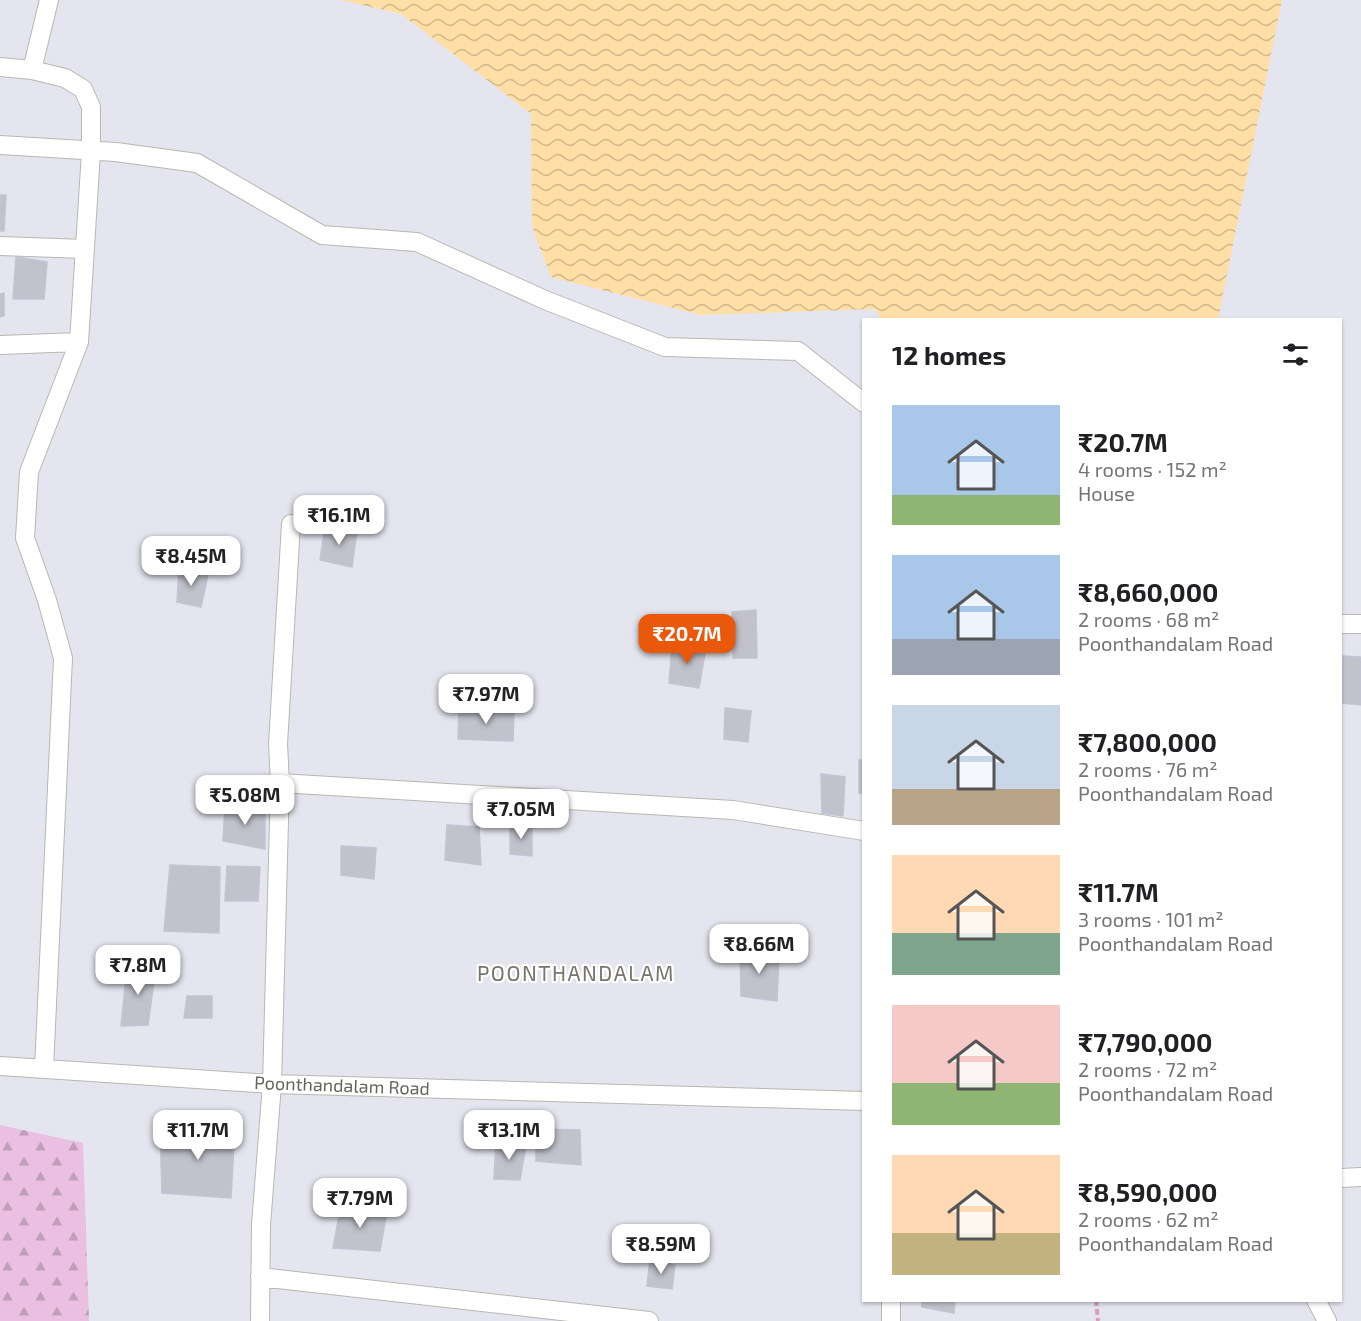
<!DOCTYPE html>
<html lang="en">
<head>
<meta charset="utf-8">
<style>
  :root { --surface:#fff; --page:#f2f2f2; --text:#202124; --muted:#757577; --accent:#ea580c }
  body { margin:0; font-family:"Exo 2",sans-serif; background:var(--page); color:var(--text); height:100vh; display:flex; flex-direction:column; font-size:22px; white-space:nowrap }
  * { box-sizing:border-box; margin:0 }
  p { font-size:20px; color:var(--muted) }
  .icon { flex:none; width:33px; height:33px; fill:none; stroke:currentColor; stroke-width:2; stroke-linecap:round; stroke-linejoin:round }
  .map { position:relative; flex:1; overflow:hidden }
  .panel { position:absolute; left:862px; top:318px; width:480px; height:984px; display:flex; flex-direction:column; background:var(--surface); border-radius:0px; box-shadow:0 2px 4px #0004 }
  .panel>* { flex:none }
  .price { position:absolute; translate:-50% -51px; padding:0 14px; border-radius:12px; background:#fff; color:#222; font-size:20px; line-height:39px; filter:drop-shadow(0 2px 3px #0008) }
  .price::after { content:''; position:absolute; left:50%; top:36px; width:18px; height:14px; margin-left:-9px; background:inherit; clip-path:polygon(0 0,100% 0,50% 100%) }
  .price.on { background:var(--accent); color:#fff }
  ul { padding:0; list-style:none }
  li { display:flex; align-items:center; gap:18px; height:150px; padding:0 30px }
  li span { display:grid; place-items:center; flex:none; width:168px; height:120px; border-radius:0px; color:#555 }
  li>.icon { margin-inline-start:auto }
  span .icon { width:72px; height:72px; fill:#fffc; stroke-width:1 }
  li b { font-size:26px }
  h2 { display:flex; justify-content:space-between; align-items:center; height:72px; padding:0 30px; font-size:26px }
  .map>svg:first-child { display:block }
  .forest { fill:url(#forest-firs) }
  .water { fill:url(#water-waves) }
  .building { fill:#c1c2cb; stroke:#c2c4d5; stroke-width:1.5 }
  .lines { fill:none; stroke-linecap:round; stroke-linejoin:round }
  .minor-casing { stroke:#b8b7b0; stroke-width:20 }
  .path { stroke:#d89fbd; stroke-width:4; stroke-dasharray:6 3; stroke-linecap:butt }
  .minor { stroke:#fff; stroke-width:18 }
  .labels { text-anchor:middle; stroke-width:4.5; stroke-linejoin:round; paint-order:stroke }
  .street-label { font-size:18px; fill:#66645c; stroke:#fff }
  .quarter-label { font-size:21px; letter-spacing:1.5px; fill:#78756d; stroke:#fff }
</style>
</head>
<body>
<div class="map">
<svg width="1361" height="1321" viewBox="0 0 1361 1321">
  <defs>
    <pattern id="forest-firs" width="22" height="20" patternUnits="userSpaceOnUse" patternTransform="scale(1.5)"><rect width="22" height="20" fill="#eabfe1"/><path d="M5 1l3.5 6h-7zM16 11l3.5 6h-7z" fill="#c19fba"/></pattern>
    <pattern id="water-waves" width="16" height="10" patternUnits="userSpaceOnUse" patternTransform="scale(1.5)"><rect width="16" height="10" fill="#ffdfa6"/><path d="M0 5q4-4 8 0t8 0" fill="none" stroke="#d2b88a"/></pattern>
  </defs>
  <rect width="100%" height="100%" fill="#e5e5f0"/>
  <!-- forest -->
  <path class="forest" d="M0,1125L83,1143L89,1321H0Z"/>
  <!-- water -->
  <path class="water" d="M341,0H1282L1218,319L882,320L875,309L701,315L551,277L532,227L531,114L401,14Z"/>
  <!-- building -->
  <path class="building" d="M0,195H6L4,231H0Z
    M16,257L47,262L44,299H13Z
    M4,293V316L0,317V294Z
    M325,526L357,531L352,567L320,560Z
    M179,567L208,575L201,607L177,602Z
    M756,610L757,658H733L732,612Z
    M672,645L706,647L699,688L669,683Z
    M1343,656L1361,657V705L1342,703Z
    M459,708L514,712L513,741L458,739Z
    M725,708L751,711L748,742L724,739Z
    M859,760H864V794L859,793Z
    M821,774L845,777L843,816L822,813Z
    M225,806L265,809V849L223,841Z
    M447,825L479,827L481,865L445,860Z
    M510,825L532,827V856L510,854Z
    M341,846L376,848L374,879L341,875Z
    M170,865L220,867L219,933L164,931Z
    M227,866L260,867L258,901H225Z
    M740,951L779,955L777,1001L741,996Z
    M127,967H156L148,1025L121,1026Z
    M187,996H212V1018H184Z
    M235,1126L231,1198L162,1193L160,1127Z
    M536,1129L580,1130L581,1165L536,1161Z
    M496,1141L526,1145L520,1180L494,1179Z
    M341,1205L387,1212L380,1251L333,1248Z
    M650,1259L675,1265L672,1289L647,1286Z
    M922,1300H955L954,1313L922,1307Z"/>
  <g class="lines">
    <!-- minor casing -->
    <g class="minor-casing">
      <path id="minor" d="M0,67L32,70L65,78L83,89L91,107V152L79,342L29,472L25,538L47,600L63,658L44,1069
        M32,70L49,0
        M0,145L116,152L197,163L322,235L417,242L545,300L665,347L798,351L864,403
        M0,246L85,249
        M0,345L79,342
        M1341,624H1361
        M280,783L733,810L864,831
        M0,1066L272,1084L864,1101
        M1341,1178L1361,1177
        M260,1277L649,1321
        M1316,1300L1327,1321
        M260,1321L261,1225L272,1084L280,783L278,744L291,524
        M891,1321V1300"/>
    </g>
    <!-- path -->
    <path class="path" d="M1096,1300L1098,1321"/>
    <!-- minor -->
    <use href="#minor" class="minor"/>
  </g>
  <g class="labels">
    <!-- street labels -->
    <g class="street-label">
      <text transform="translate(342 1086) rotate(2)" y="6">Poonthandalam Road</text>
    </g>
    <!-- quarter labels -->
    <g class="quarter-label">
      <text x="576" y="981">POONTHANDALAM</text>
    </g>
  </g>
</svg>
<b class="price" style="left:339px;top:546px">₹16.1M</b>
<b class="price" style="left:191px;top:587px">₹8.45M</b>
<b class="price on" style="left:687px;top:665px">₹20.7M</b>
<b class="price" style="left:486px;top:725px">₹7.97M</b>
<b class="price" style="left:245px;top:826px">₹5.08M</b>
<b class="price" style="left:521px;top:840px">₹7.05M</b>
<b class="price" style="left:759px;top:975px">₹8.66M</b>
<b class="price" style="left:138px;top:996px">₹7.8M</b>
<b class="price" style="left:198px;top:1161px">₹11.7M</b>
<b class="price" style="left:509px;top:1161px">₹13.1M</b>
<b class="price" style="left:360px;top:1229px">₹7.79M</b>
<b class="price" style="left:661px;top:1275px">₹8.59M</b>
<section class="panel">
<h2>12 homes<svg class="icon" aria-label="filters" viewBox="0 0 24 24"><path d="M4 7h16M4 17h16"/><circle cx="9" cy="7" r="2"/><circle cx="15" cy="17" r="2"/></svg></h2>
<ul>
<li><span style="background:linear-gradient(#a9c7e8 75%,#8fb573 0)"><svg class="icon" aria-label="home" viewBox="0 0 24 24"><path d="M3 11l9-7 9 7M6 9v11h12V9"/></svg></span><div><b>₹20.7M</b><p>4 rooms · 152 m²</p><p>House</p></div></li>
<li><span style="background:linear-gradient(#a9c7e8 70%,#9aa5b1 0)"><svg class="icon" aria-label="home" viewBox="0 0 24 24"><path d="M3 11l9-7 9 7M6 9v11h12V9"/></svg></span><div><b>₹8,660,000</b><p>2 rooms · 68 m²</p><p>Poonthandalam Road</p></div></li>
<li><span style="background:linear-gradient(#c9d6e8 70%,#b9a48a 0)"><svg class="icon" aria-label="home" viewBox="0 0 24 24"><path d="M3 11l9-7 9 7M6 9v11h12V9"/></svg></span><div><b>₹7,800,000</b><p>2 rooms · 76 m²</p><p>Poonthandalam Road</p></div></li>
<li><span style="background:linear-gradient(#ffd9b3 65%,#7fa58c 0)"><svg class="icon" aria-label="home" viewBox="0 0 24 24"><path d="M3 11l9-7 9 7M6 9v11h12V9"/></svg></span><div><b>₹11.7M</b><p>3 rooms · 101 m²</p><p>Poonthandalam Road</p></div></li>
<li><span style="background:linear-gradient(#f6c9c9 65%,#8fb573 0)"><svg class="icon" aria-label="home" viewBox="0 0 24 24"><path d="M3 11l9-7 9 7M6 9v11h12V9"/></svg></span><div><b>₹7,790,000</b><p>2 rooms · 72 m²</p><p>Poonthandalam Road</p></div></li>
<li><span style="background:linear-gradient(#ffd9b3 65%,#c2b280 0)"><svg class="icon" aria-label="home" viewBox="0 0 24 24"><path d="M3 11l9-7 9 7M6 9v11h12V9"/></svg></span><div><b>₹8,590,000</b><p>2 rooms · 62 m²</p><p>Poonthandalam Road</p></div></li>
</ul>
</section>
</div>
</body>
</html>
